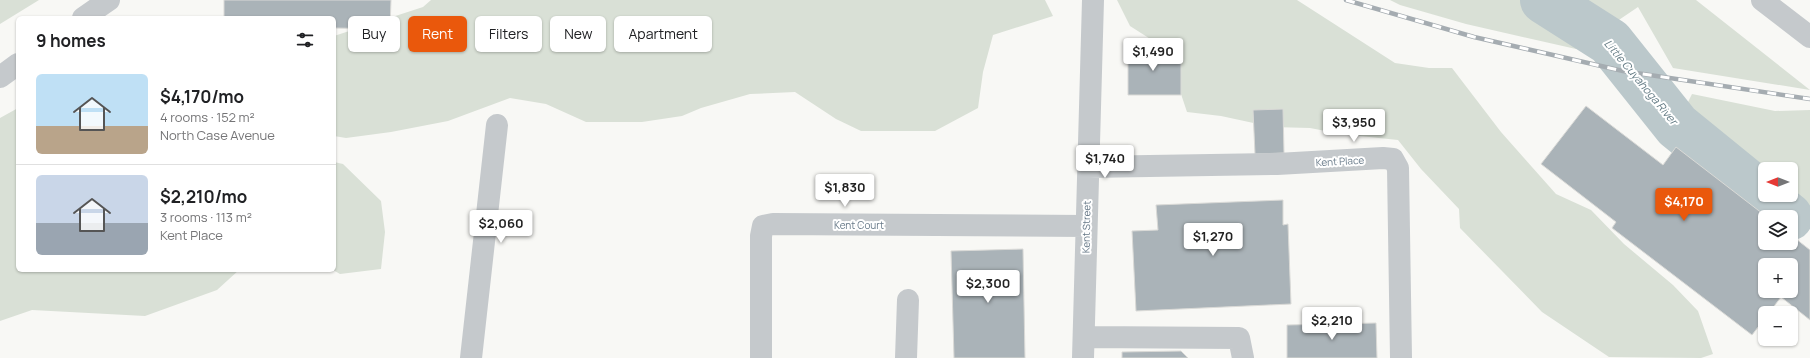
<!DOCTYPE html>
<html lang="en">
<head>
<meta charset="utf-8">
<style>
  :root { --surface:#fff; --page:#f6f6f6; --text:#202124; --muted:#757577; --line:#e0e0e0; --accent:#ea580c }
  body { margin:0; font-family:Manrope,sans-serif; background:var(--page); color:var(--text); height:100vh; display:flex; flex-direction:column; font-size:15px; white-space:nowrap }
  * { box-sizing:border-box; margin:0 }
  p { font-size:13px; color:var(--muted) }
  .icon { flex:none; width:22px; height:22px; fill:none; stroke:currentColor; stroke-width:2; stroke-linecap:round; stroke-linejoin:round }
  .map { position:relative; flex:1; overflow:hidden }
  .side { position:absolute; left:16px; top:16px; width:320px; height:256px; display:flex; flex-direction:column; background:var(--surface); border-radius:6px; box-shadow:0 1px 3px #0004 }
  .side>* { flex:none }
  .hud { position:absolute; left:348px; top:16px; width:380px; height:36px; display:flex; gap:8px }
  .needle { width:26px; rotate:270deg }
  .fabs { position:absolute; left:1758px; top:162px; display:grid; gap:8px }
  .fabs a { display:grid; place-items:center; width:40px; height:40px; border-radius:6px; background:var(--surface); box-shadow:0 1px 3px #0004; font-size:20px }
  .price { position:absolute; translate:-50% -34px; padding:0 9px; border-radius:4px; background:#fff; color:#222; font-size:13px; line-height:26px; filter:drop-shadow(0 1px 2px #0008) }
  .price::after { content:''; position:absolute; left:50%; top:24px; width:12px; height:9px; margin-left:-6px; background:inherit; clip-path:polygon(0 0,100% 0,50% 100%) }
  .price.active { background:var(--accent); color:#fff }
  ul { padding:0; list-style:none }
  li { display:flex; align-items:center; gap:12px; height:100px; padding:0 20px }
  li+li { border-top:1px solid var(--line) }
  li span { display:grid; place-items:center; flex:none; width:112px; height:80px; border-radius:6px; color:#555 }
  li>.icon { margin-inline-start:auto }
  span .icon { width:48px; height:48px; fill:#fffc; stroke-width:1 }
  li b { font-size:17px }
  h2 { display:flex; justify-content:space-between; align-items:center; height:48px; padding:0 20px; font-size:17px }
  .pill { padding:0 14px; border-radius:6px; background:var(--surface); box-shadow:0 1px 3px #0004; font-size:14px; line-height:36px }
  .pill.active { background:var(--accent); color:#fff }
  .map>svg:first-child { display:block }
  .green { fill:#d9e0d6 }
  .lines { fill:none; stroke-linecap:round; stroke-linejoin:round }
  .river { stroke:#bbc8cb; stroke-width:48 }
  .building { fill:#aab3b8; stroke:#dadad7; fill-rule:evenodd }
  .minor { stroke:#c5c9cc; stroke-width:22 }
  .rail-casing { stroke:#a5acb1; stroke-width:4.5 }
  .rail { stroke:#fff; stroke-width:3; stroke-dasharray:9; stroke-linecap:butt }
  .labels { text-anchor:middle; stroke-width:4; stroke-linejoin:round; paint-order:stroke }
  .street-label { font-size:10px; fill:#667887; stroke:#fff }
  .water-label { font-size:11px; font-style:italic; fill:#627a83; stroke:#fff }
</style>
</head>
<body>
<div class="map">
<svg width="1810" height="358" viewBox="0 0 1810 358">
  <rect width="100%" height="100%" fill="#f8f8f5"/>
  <!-- green -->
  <path class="green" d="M0,0H39L0,24Z
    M431,0H1045L1053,16L993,35L983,72L978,108L935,131H861L836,119L795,92L750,94L701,108L682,116L642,122H586L546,104L510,98L448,121L391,132L346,138L334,136V36L423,7Z
    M1117,0H1297L1395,63L1429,68H1452L1501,132L1556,194L1591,210L1624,244L1673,285L1698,311L1713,354L1701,358L1609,357L1542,312L1460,228L1459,209L1421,169L1398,140L1341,134L1310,128L1272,127L1221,116L1187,112L1166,49L1130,26Z
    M1390,0H1696L1810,90L1673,68L1638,7L1576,49L1466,24L1400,5Z
    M1692,94L1775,111L1810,110V214L1783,195H1791V169H1765V182L1684,127L1688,102Z
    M18,108V270H239L217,290L145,316L32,310L0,321V118Z
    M334,162L343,164L381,201L385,232L381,269L340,274L333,270Z"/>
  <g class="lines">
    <!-- river -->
    <path class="river" d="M1544,0L1610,42L1677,126L1789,217"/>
  </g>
  <!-- building -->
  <path class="building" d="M224,0H391L390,29L334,28V18H224Z
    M1128,44H1153V54H1181V95H1128Z
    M1586,106L1663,165L1676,147L1767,217H1765V243H1791V235L1810,250V320L1781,297L1769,313H1765V318L1752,335L1612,228L1616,222L1541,164ZM1765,265H1791V291H1765Z
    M1283,109L1284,153L1255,154L1253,110Z
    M1283,200V225L1288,224L1291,304L1136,311L1132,231L1158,230L1156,205Z
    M1023,249L1025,358H954L951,251Z
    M1376,323L1377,358H1287V325Z
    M1181,351L1188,358H1122V352Z"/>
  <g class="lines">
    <!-- minor -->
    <path class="minor" d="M1762,0L1810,37
      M83,18L109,0
      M0,77L18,64
      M1088,167L1277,164L1383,158L1393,159L1398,168L1401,358
      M1084,337L1239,338L1243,358
      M471,358L497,125
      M761,358V236L763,226L773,224L1086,226
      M906,358L908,300
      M1083,358L1093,0"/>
    <!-- rail casing -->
    <g class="rail-casing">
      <path id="rail" d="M1346,0L1474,37L1623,71L1810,99"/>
    </g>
    <!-- rail -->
    <use href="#rail" class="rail"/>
  </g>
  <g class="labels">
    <!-- street labels -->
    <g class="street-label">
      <text transform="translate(1340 161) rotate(-3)" y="4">Kent Place</text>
      <text x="859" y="229">Kent Court</text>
      <text transform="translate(1086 227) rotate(-89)" y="4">Kent Street</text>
    </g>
    <!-- water labels -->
    <g class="water-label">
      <text transform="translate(1641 82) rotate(50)" y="4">Little Cuyahoga River</text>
    </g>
  </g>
</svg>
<div class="fabs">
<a><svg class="needle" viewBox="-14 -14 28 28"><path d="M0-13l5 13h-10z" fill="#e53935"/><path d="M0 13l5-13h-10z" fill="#757577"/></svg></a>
<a><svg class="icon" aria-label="layers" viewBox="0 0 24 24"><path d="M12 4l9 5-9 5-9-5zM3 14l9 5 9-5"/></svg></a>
<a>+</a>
<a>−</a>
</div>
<b class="price" style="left:1153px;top:72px">$1,490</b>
<b class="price" style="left:1354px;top:143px">$3,950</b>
<b class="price" style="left:1105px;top:179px">$1,740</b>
<b class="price" style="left:845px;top:208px">$1,830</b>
<b class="price active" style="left:1684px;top:222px">$4,170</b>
<b class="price" style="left:501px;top:244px">$2,060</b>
<b class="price" style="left:1213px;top:257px">$1,270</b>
<b class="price" style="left:988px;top:304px">$2,300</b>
<b class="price" style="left:1332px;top:341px">$2,210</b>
<div class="hud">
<a class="pill">Buy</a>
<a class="pill active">Rent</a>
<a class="pill">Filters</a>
<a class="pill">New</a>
<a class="pill">Apartment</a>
</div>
<section class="side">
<h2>9 homes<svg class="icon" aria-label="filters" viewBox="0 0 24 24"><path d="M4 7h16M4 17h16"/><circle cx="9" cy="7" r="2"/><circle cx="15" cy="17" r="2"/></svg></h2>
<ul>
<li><span style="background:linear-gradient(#bfe0f5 65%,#b9a48a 0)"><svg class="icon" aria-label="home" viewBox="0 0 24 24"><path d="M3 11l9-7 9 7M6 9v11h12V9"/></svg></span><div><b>$4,170/mo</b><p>4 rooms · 152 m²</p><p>North Case Avenue</p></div></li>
<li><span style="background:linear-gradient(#c9d6e8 60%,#9aa5b1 0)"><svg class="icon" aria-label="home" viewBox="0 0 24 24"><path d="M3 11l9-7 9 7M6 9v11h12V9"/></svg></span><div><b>$2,210/mo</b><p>3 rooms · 113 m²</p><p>Kent Place</p></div></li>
</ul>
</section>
</div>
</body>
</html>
